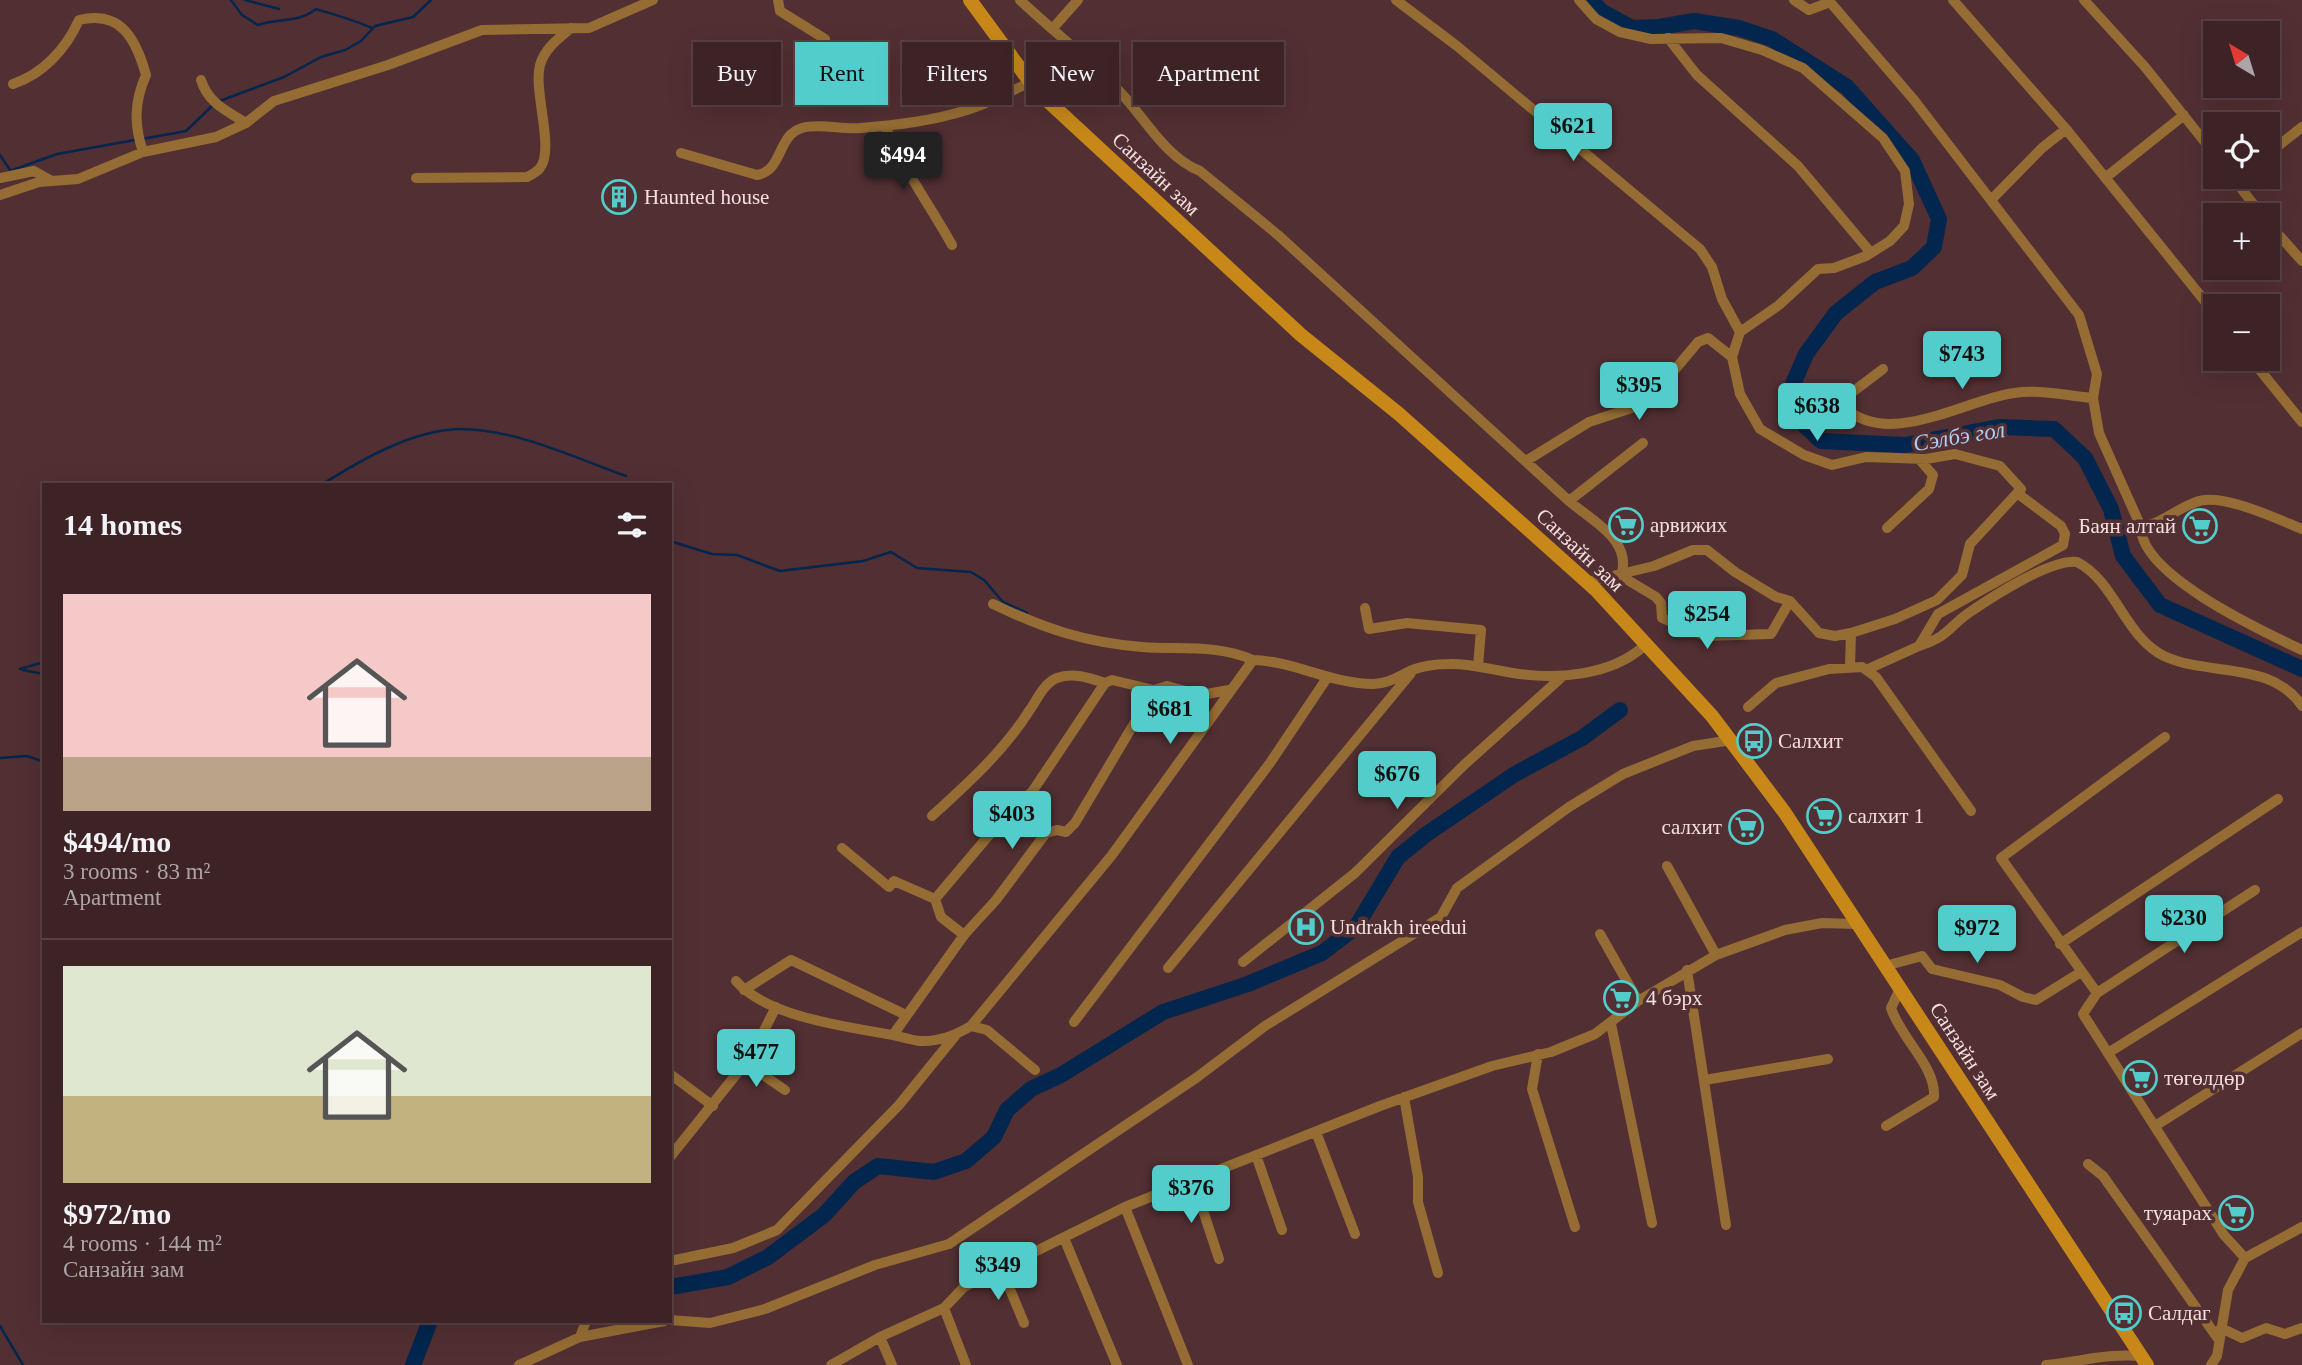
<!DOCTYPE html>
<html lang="en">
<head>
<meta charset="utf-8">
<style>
  :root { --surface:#3e2326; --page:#492f32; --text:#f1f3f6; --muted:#ada4a7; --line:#574043; --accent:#52cdcc }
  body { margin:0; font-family:Georgia,serif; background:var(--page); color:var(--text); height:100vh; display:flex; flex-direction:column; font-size:26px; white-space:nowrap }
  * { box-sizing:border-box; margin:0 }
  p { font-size:23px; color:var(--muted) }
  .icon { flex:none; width:38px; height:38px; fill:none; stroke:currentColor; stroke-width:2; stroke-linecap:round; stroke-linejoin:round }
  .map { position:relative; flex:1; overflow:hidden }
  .drawer { position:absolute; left:42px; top:483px; width:630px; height:840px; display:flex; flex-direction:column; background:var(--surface); border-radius:0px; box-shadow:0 7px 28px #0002,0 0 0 2px var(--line) }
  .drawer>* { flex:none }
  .banner { position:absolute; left:693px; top:42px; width:665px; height:63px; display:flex; gap:14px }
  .needle { width:46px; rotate:322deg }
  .tools { position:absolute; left:2203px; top:21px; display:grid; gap:14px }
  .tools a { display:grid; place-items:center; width:77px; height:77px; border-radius:0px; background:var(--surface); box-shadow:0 7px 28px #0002,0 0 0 2px var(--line); font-size:35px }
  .price { position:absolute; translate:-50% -60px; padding:0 16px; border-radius:7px; background:var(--accent); color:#111; font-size:23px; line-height:46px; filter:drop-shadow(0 2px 4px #0008) }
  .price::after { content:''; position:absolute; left:50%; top:42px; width:21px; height:16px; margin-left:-10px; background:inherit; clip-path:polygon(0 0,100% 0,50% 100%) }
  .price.active { background:#222; color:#fff }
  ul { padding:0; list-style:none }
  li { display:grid; align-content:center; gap:14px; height:371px; padding:0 21px }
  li+li { border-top:2px solid var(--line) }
  li span { display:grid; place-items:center; height:217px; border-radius:0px; color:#555 }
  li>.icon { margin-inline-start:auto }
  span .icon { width:126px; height:126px; fill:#fffc; stroke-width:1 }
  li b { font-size:30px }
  h2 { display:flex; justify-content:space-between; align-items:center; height:84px; padding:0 21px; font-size:30px }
  .pill { padding:0 24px; border-radius:0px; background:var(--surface); box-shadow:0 7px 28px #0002,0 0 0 2px var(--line); font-size:24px; line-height:63px }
  .pill.active { background:var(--accent); color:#111 }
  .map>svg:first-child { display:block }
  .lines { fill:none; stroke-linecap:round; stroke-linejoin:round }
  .stream { stroke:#02264e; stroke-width:2.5 }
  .river { stroke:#02264e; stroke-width:16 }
  .street { stroke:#956d34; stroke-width:10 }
  .secondary { stroke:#c78819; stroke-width:14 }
  .labels { text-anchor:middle; stroke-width:7; stroke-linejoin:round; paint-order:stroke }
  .street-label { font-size:21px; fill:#f6dfe0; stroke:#522f32 }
  .poi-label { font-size:21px; fill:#f6dfe0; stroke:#522f32; text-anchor:start }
  .water-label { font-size:23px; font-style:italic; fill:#accdf6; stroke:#522f32 }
</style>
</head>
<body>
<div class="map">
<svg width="2302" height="1365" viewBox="0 0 2302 1365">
  <rect width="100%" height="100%" fill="#522f32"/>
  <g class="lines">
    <!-- stream -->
    <path class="stream" d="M231,0L242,15L258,25C278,18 299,23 316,9C336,15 354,20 372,28
      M245,0L279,9
      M217,102L284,77L321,57L345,50L361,41L375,26L413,17L431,0
      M142,139L186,131L212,106
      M0,155L10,170
      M10,171L57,154L135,140
      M321,485C361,460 412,430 460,429C516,429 575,458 626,476
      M670,541L712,554L737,555L780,571L863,561L891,552L917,568L971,572L984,580L1003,602L1027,613
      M20,669L44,662
      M23,670L44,674
      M0,758L27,756L44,762
      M0,1326L23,1365"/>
    <!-- river -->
    <path class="river" d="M1591,0L1601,11L1632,28L1659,27L1694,21L1739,28L1772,39L1847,87L1912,160L1939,219L1934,247L1912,268L1875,282L1836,313L1806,354L1793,384L1792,401L1802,423L1821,441L1905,445L1999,427L2054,429L2085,458L2111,509L2123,556L2160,605L2302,669
      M670,1287L728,1277L768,1257L824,1215L854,1182L878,1166L934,1172L966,1161L994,1137L1007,1110L1031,1089L1061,1075L1163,1012L1248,984L1322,953L1356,927L1398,857L1428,833L1515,774L1582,738L1620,710
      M413,1365L430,1321"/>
    <!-- street -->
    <path class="street" d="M778,0L780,11L825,39
      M1020,0C1053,31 1089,59 1120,92C1145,118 1165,157 1200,171L1278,235L1569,501
      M1396,0L1457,46L1700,249L1712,267L1722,299L1740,332
      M1579,0L1596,19L1620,32L1651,39L1721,38L1762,50L1803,68L1883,138L1905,171L1909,204L1904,226L1890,241L1866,256L1834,268L1818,269L1779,305L1740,332L1732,357L1740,394L1760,429L1804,455L1832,465L1866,457L1926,459L1955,454L2000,466L2021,489L1970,544L1962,575L1937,600L1895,619L1851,633L1835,636L1819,633L1790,601L1776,597L1735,572L1707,550H1693L1654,566L1587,582
      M1794,0L1809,10L1830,2L1914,100L2079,315L2097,374L2093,398L2099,433L2141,527C2163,523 2176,509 2196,502C2221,492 2277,519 2302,529
      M1953,0L2066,129L2216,315
      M2084,0L2145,67L2216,156
      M1054,27L1078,0
      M1668,38L1697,75L1798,166L1871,253
      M201,80C208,103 227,111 246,123
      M13,84C43,74 66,49 79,20C121,10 136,39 146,75C134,102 134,125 143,152
      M885,126C902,168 930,205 952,245
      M681,153L757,175C783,171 777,135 802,128C820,123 843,130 861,128C897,125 932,121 967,110C989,104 1010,91 1031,82
      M2268,154L2302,127
      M2232,177L2262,215
      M0,178L34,171L52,181
      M416,178L527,177C531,175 537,172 540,168C555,149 533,91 540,65C545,48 558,39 571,28
      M2105,178L2184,115
      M0,195L39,182L78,179L143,152L216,137L246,123L274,101L388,65L482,30L589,28L653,0
      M1991,200L2042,148L2066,129
      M2268,223L2302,261
      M2251,359L2302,422
      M1883,369L1846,397L1845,408C1892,450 1969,396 2022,392C2044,390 2070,396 2093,398
      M1643,443L1569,501C1592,521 1633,540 1621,576L1656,597L1661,603L1662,618L1705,636L1771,634L1790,601
      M1526,461L1589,422L1647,403L1698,342L1708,338L1732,357
      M2141,527C2140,575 2262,631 2302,650
      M1887,528L1929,489L1933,475L1919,459
      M993,604C1045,629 1084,642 1142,647C1180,650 1217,644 1253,660
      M1365,608L1369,629L1407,623L1481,630L1478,666
      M1919,646C1951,636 1949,625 1973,610C1995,595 2051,559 2077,562C2115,581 2125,637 2164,656C2209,677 2271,660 2302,706
      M1850,667L1851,633
      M1866,670L1919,646L1938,614L2063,545L2065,534L2061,526L2017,493
      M1748,707L1776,683L1829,669L1862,667L1876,677L1971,811
      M2165,737L2001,858L2097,993L2083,1014L2224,1235L2245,1258L2228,1290L2217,1356L2211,1365
      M932,816C967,784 1004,751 1029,711C1037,700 1044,683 1057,678C1073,672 1090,678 1105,683L1112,680L1154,690L1167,686L1201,695L1229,690
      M842,848L889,887L894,881L935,899
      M1667,866L1716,955
      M1600,934L1638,1001
      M964,935L941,917L935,899L1012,808L1032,792L1105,683
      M2060,944L2278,799
      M1243,962L1355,873L1464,765L1563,676
      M1885,966L1922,956L1932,969L2000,985L2023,997L2036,1000L2081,972
      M1168,968L1411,673
      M1687,970L1726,1225
      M736,981C767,1017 847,1027 893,1035C902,1037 911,1040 920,1041C938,1042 956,1035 971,1026L1112,855L1253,660C1293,661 1332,684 1373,684C1388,684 1399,676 1412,670C1423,666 1438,664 1449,664C1470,663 1492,670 1513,673C1555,680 1611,676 1644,646
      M744,990L791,960L906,1015
      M2097,993L2255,890
      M1074,1022L1270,763L1327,678
      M1611,1024L1652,1223
      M971,1026L987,1030L1035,1070
      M893,1035L964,935L996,900L1046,833L1057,830L1066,832L1075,823L1154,690
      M2108,1053L2302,932
      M1538,1054L1532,1089L1575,1227
      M746,1063L785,1090
      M670,1074L713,1106
      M1705,1080L1828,1059
      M1404,1097L1418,1177V1202L1438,1273
      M1886,1126L1934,1097C1936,1066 1901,1039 1891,1008L1900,989
      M2155,1126L2302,1033
      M1316,1132L1355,1234
      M1256,1155L1282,1230
      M670,1157L751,1056L776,1007
      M2088,1164L2103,1176L2219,1340
      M1193,1180L1219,1259
      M1125,1207L1188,1365
      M1064,1238L1117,1365
      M2245,1258L2302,1227
      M670,1261L733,1248L777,1230L899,1105L955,1036
      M1002,1270L1024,1323
      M944,1308L966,1365
      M670,1320L710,1323L765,1309L875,1265L949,1244L1196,1078L1265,1026L1441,917L1457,888L1569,807L1623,774L1693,746L1732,740
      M2221,1328L2242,1338L2266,1328L2285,1334L2302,1328
      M580,1337L586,1321
      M880,1337L892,1365
      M519,1365L580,1337L664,1321
      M831,1365L880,1337L944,1308L964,1287L1125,1207L1380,1106L1492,1066L1551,1052L1595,1034L1638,1001L1716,955L1785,930L1822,923L1857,924
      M2046,1365C2078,1362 2109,1353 2141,1356"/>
    <!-- secondary -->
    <path class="secondary" d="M970,0L1036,90L1301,335L1399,414L1596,590L1712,716L1785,813L2147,1365"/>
  </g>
  <!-- icons -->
  <defs>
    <g id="building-ring" transform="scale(1.75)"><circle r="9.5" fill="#522f32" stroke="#52cdcc" stroke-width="1.5"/><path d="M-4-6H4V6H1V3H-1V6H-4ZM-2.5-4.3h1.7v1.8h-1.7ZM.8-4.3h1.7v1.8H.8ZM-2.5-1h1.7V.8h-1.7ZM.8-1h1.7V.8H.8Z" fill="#52cdcc"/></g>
    <g id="supermarket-ring" transform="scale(1.75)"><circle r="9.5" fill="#522f32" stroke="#52cdcc" stroke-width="1.5"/><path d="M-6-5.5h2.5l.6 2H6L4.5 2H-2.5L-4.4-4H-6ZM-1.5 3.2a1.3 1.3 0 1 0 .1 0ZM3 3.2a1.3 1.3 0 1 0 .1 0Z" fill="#52cdcc"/></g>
    <g id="bus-ring" transform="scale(1.75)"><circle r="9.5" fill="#522f32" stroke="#52cdcc" stroke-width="1.5"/><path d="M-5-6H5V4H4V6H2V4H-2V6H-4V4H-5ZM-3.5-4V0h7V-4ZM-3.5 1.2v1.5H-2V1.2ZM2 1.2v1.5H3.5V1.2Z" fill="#52cdcc"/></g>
    <g id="hospital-ring" transform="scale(1.75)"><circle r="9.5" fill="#522f32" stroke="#52cdcc" stroke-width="1.5"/><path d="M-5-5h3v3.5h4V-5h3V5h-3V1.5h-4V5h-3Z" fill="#52cdcc"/></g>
  </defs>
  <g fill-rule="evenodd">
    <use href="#building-ring" x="619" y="197"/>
    <use href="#supermarket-ring" x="1626" y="525"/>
    <use href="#supermarket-ring" x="2200" y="526"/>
    <use href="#bus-ring" x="1754" y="741"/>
    <use href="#supermarket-ring" x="1824" y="816"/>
    <use href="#supermarket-ring" x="1746" y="827"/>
    <use href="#hospital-ring" x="1306" y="927"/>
    <use href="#supermarket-ring" x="1621" y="998"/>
    <use href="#supermarket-ring" x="2140" y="1078"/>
    <use href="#supermarket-ring" x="2236" y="1213"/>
    <use href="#bus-ring" x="2124" y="1313"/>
  </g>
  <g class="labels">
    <!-- street labels -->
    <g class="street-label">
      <text transform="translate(1156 174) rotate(43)" y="7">Санзайн зам</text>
      <text transform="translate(1580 550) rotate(43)" y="7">Санзайн зам</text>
      <text transform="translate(1965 1051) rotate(57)" y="7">Санзайн зам</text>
    </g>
    <!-- poi labels -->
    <g class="poi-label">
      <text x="644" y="204">Haunted house</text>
      <text x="1650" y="532">арвижих</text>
      <text x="2176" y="533" text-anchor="end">Баян алтай</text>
      <text x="1778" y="748">Салхит</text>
      <text x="1848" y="823">салхит 1</text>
      <text x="1722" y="834" text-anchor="end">салхит</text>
      <text x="1330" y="934">Undrakh ireedui</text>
      <text x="1646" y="1005">4 бэрх</text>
      <text x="2164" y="1085">төгөлдөр</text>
      <text x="2212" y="1220" text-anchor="end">туяарах</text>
      <text x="2148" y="1320">Салдаг</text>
    </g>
    <!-- water labels -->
    <g class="water-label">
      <text transform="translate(1959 436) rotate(-9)" y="8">Сэлбэ гол</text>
    </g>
  </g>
</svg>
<div class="tools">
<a><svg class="needle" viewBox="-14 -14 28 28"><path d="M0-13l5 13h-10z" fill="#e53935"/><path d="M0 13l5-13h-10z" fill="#ada4a7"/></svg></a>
<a><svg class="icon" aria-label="locate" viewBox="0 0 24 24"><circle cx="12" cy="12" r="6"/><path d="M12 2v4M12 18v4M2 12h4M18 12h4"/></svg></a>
<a>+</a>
<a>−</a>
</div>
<b class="price" style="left:1573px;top:163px">$621</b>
<b class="price active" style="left:903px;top:192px">$494</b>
<b class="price" style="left:1962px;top:391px">$743</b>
<b class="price" style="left:1639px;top:422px">$395</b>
<b class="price" style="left:1817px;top:443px">$638</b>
<b class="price" style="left:1707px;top:651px">$254</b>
<b class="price" style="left:1170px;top:746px">$681</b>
<b class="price" style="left:1397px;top:811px">$676</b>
<b class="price" style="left:1012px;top:851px">$403</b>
<b class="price" style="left:2184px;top:955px">$230</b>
<b class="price" style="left:1977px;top:965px">$972</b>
<b class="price" style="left:756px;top:1089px">$477</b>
<b class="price" style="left:1191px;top:1225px">$376</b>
<b class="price" style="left:998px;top:1302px">$349</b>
<div class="banner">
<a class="pill">Buy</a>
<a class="pill active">Rent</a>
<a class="pill">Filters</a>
<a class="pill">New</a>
<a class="pill">Apartment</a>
</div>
<section class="drawer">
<h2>14 homes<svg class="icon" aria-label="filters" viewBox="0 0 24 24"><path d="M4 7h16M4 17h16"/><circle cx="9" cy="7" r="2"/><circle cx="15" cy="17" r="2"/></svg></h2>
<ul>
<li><span style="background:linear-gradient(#f6c9c9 75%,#b9a48a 0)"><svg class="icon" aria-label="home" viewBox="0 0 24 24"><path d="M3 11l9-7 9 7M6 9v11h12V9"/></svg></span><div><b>$494/mo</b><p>3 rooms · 83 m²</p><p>Apartment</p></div></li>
<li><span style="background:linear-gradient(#dfe7d0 60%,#c2b280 0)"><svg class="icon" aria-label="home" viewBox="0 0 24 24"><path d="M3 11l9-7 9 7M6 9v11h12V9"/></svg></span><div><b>$972/mo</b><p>4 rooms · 144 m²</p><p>Санзайн зам</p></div></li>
</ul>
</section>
</div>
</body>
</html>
